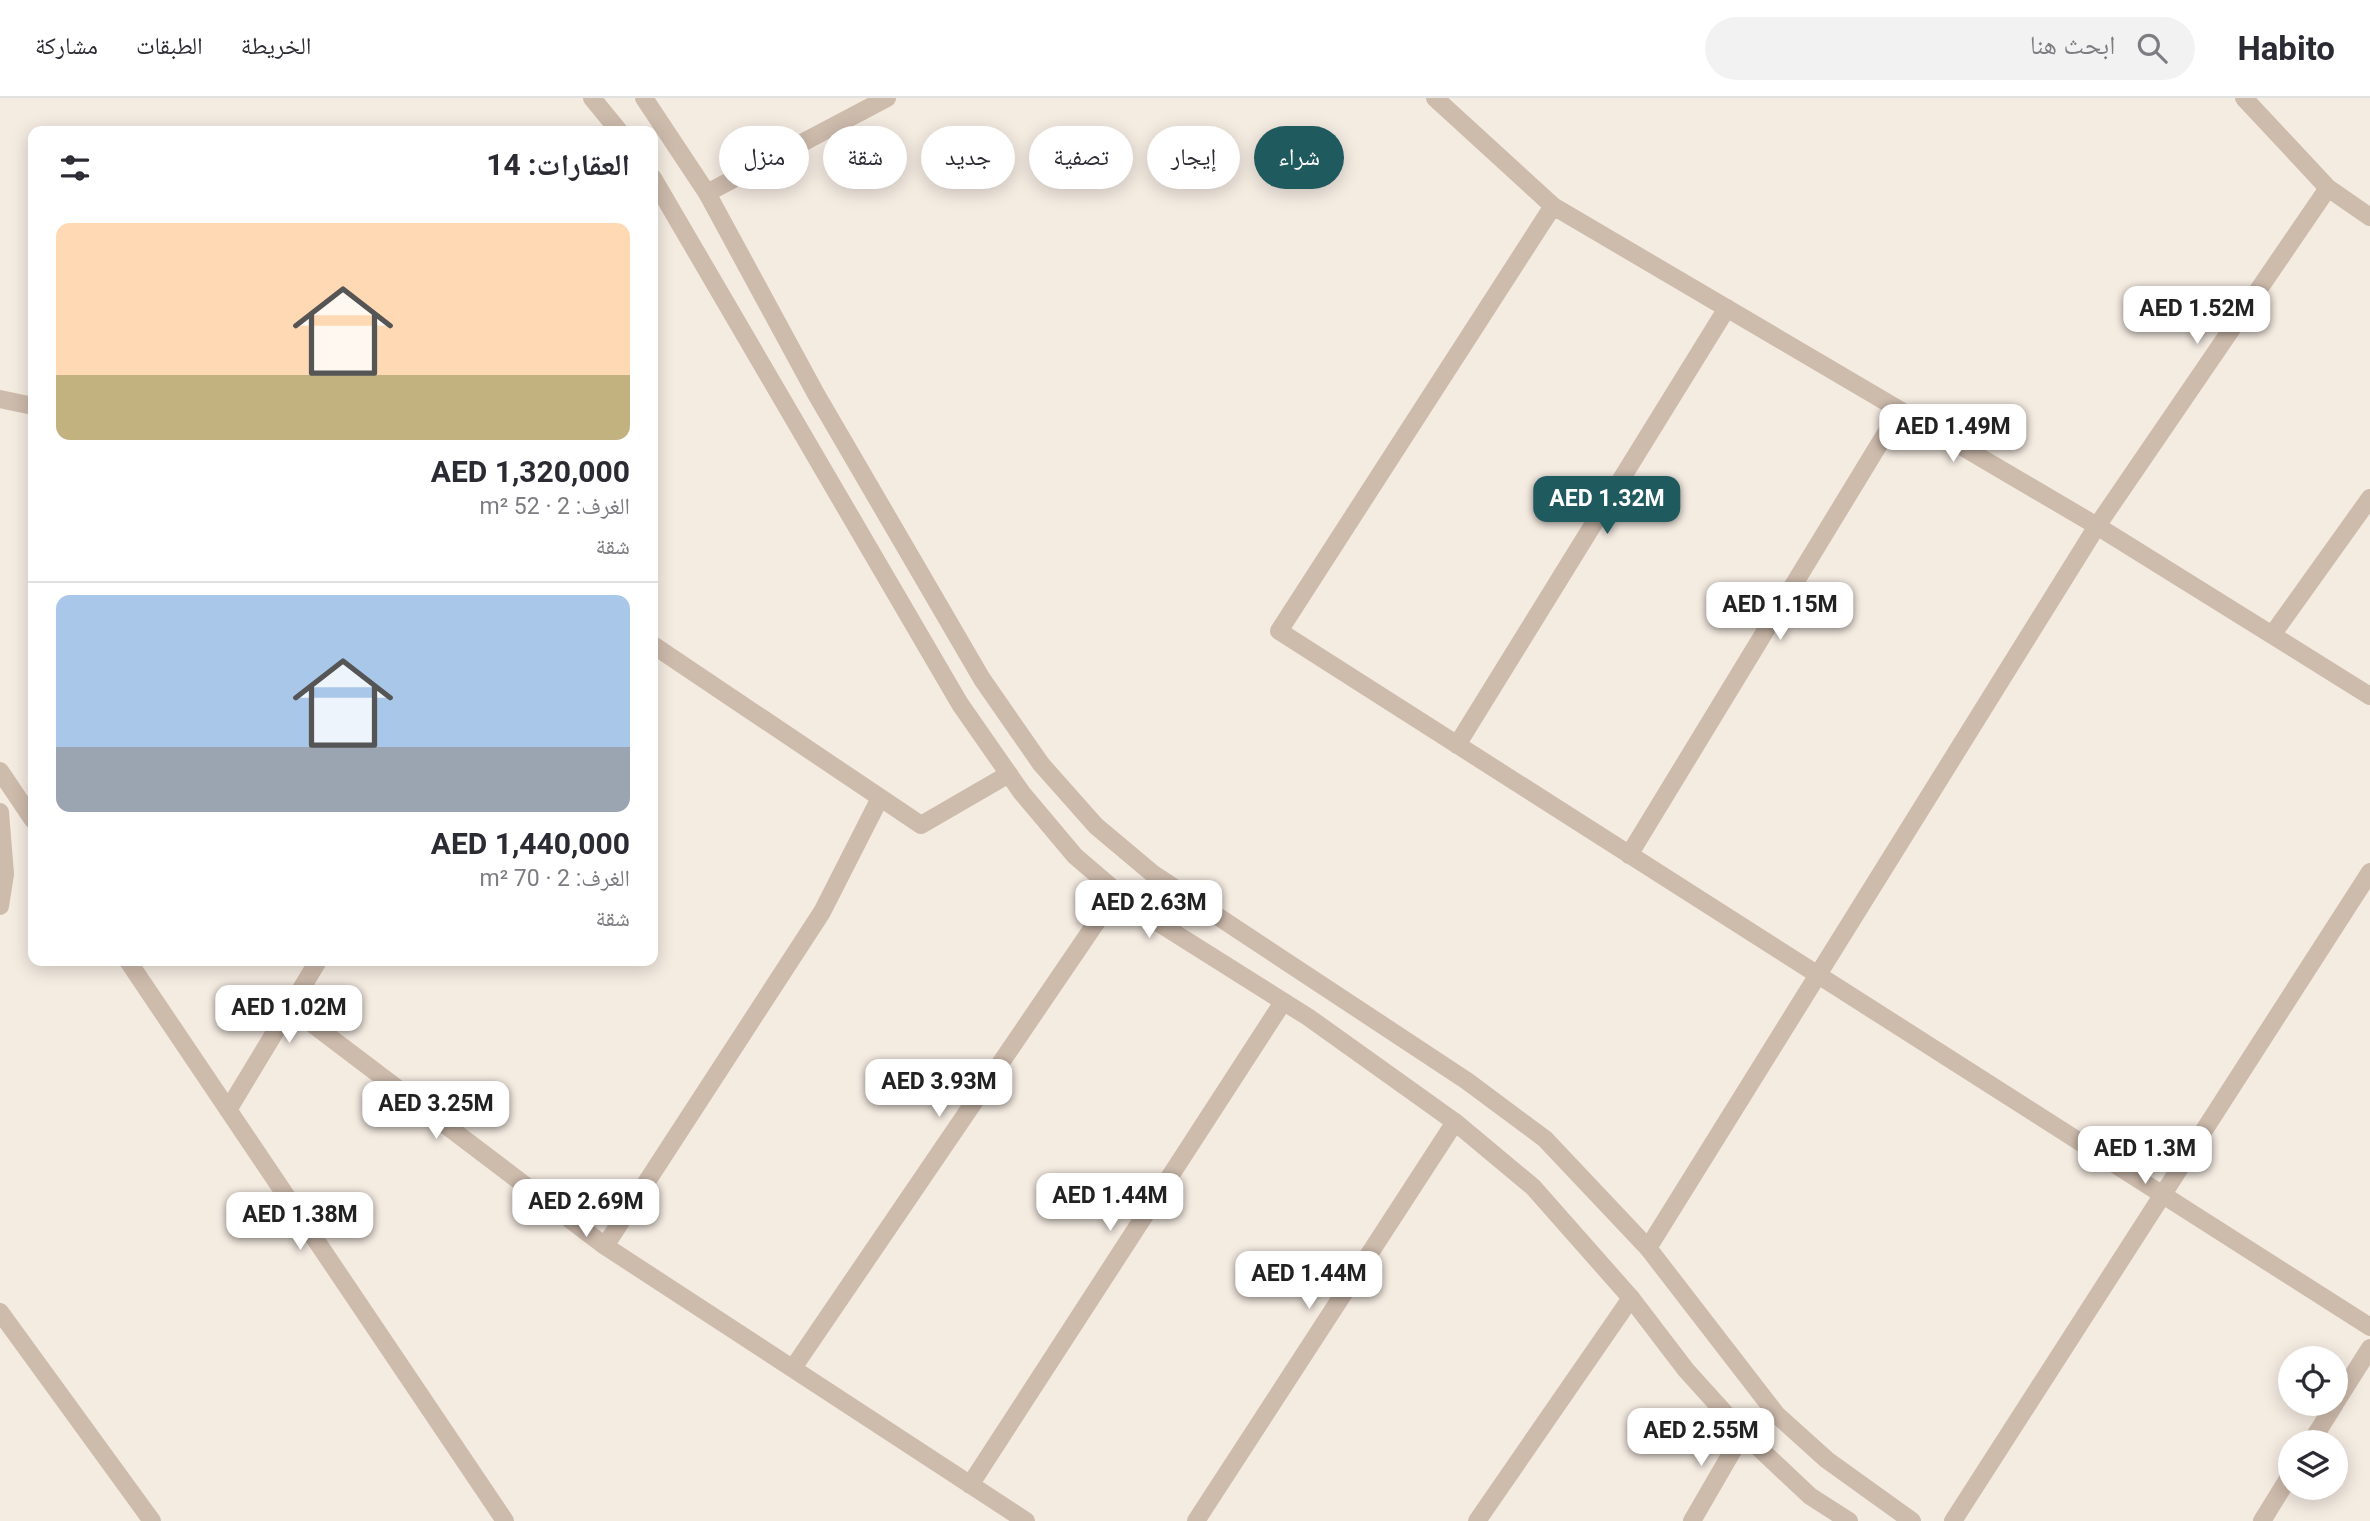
<!DOCTYPE html>
<html lang="ar">
<head>
<meta charset="utf-8">
<style>
  :root { --surface:#fff; --page:#f2f2f3; --text:#2b2b33; --muted:#7c7c81; --line:#e1e1e2; --accent:#1f5a5e }
  body { margin:0; font-family:Roboto,"Noto Naskh Arabic",sans-serif; background:var(--page); color:var(--text); direction:rtl; height:100vh; display:flex; flex-direction:column; font-size:26px; white-space:nowrap }
  * { box-sizing:border-box; margin:0 }
  p { font-size:23px; color:var(--muted) }
  .icon { flex:none; width:38px; height:38px; fill:none; stroke:currentColor; stroke-width:2; stroke-linecap:round; stroke-linejoin:round }
  .map { position:relative; flex:1; overflow:hidden; direction:ltr }
  .drawer { position:absolute; left:28px; top:28px; width:630px; height:840px; display:flex; flex-direction:column; background:var(--surface); border-radius:14px; box-shadow:0 4px 18px #0003; direction:rtl }
  .drawer>* { flex:none }
  .guide { position:absolute; left:679px; top:28px; width:665px; height:63px; direction:rtl; display:flex; gap:14px }
  .fabs { position:absolute; left:2278px; top:1248px; display:grid; gap:14px }
  .fabs a { display:grid; place-items:center; width:70px; height:70px; border-radius:50%; background:var(--surface); box-shadow:0 4px 18px #0003; font-size:35px }
  .price { position:absolute; translate:-50% -60px; padding:0 16px; border-radius:14px; background:#fff; color:#222; font-size:23px; line-height:46px; filter:drop-shadow(0 2px 4px #0008) }
  .price::after { content:''; position:absolute; left:50%; top:42px; width:21px; height:16px; margin-left:-10px; background:inherit; clip-path:polygon(0 0,100% 0,50% 100%) }
  .price.active { background:var(--accent); color:#fff }
  ul { padding:0; list-style:none }
  li { display:grid; align-content:center; gap:14px; height:371px; padding:0 28px }
  li+li { border-top:2px solid var(--line) }
  li span { display:grid; place-items:center; height:217px; border-radius:14px; color:#555 }
  li>.icon { margin-inline-start:auto }
  span .icon { width:126px; height:126px; fill:#fffc; stroke-width:1 }
  li b { font-size:30px }
  h2 { display:flex; justify-content:space-between; align-items:center; height:84px; padding:0 28px; font-size:30px }
  .pill { padding:0 24px; border-radius:32px; background:var(--surface); box-shadow:0 4px 18px #0003; font-size:24px; line-height:63px }
  .pill.active { background:var(--accent); color:#fff }
  header { display:flex; align-items:center; gap:42px; box-sizing:border-box; height:98px; padding:0 35px; background:var(--surface); border-bottom:2px solid var(--line) }
  header strong { font-size:33px }
  nav { display:flex; gap:38px; margin-inline-start:auto; font-size:24px }
  .search { width:490px; height:63px; background:var(--page); display:flex; align-items:center; gap:18px; box-sizing:border-box; padding:0 24px; border-radius:38px; color:var(--muted); font-size:26px }
  .map>svg:first-child { display:block }
  .lines { fill:none; stroke-linecap:round; stroke-linejoin:round }
  .minor { stroke:#cdbbac; stroke-width:18 }
  .tertiary { stroke:#cdbbac; stroke-width:18 }
</style>
</head>
<body>
<header>
<strong>Habito</strong>
<div class="search"><svg class="icon" aria-label="search" viewBox="0 0 24 24"><circle cx="10" cy="10" r="6"/><path d="M15 15l6 6"/></svg>ابحث هنا</div>
<nav><a>الخريطة</a><a>الطبقات</a><a>مشاركة</a></nav>
</header>
<div class="map">
<svg width="2370" height="1423" viewBox="0 0 2370 1423">
  <rect width="100%" height="100%" fill="#f4ebe1"/>
  <g class="lines">
    <!-- minor -->
    <path class="minor" d="M1435,0L1553,108L2097,428L2370,598
      M2244,0L2328,90L2370,119
      M707,95L887,0
      M1553,108L1279,533L2370,1229
      M0,301L33,308
      M2272,537L2370,400
      M653,547L921,727L1009,676
      M1457,647L1727,210
      M0,673L33,722
      M880,700L822,814L605,1148L1026,1423
      M0,714L5,776L0,808
      M1629,757L1900,312
      M128,863L505,1423
      M290,909L605,1148
      M228,1012L318,863
      M1648,1150L2097,428L2328,90
      M0,1214L152,1423
      M793,1270L1117,794
      M2336,1304L2370,1250
      M2311,1344L2335,1306
      M970,1387L1283,904
      M1196,1423L1455,1024
      M1477,1423L1631,1200
      M1692,1423L1743,1335
      M1953,1423L2370,774
      M2262,1423L2291,1376"/>
    <!-- tertiary -->
    <path class="tertiary" d="M592,0L619,33
      M644,0L707,95L816,296L982,581L1041,666L1096,728L1152,775L1467,983L1545,1041L1648,1150L1777,1317L1827,1362L1912,1423
      M653,80L960,606L1022,695L1075,758L1138,812L1308,919L1455,1024L1533,1089L1631,1200L1686,1272L1743,1335L1810,1398L1849,1423"/>
  </g>
</svg>
<div class="fabs">
<a><svg class="icon" aria-label="locate" viewBox="0 0 24 24"><circle cx="12" cy="12" r="6"/><path d="M12 2v4M12 18v4M2 12h4M18 12h4"/></svg></a>
<a><svg class="icon" aria-label="layers" viewBox="0 0 24 24"><path d="M12 4l9 5-9 5-9-5zM3 14l9 5 9-5"/></svg></a>
</div>
<b class="price" style="left:2197px;top:248px">AED 1.52M</b>
<b class="price" style="left:1953px;top:366px">AED 1.49M</b>
<b class="price active" style="left:1607px;top:438px">AED 1.32M</b>
<b class="price" style="left:1780px;top:544px">AED 1.15M</b>
<b class="price" style="left:1149px;top:842px">AED 2.63M</b>
<b class="price" style="left:289px;top:947px">AED 1.02M</b>
<b class="price" style="left:939px;top:1021px">AED 3.93M</b>
<b class="price" style="left:436px;top:1043px">AED 3.25M</b>
<b class="price" style="left:2145px;top:1088px">AED 1.3M</b>
<b class="price" style="left:1110px;top:1135px">AED 1.44M</b>
<b class="price" style="left:586px;top:1141px">AED 2.69M</b>
<b class="price" style="left:300px;top:1154px">AED 1.38M</b>
<b class="price" style="left:1309px;top:1213px">AED 1.44M</b>
<b class="price" style="left:1701px;top:1370px">AED 2.55M</b>
<div class="guide">
<a class="pill active">شراء</a>
<a class="pill">إيجار</a>
<a class="pill">تصفية</a>
<a class="pill">جديد</a>
<a class="pill">شقة</a>
<a class="pill">منزل</a>
</div>
<section class="drawer">
<h2>العقارات: 14<svg class="icon" aria-label="filters" viewBox="0 0 24 24"><path d="M4 7h16M4 17h16"/><circle cx="9" cy="7" r="2"/><circle cx="15" cy="17" r="2"/></svg></h2>
<ul>
<li><span style="background:linear-gradient(#ffd9b3 70%,#c2b280 0)"><svg class="icon" aria-label="home" viewBox="0 0 24 24"><path d="M3 11l9-7 9 7M6 9v11h12V9"/></svg></span><div><b>AED 1,320,000</b><p>الغرف: 2 · 52 m²</p><p>شقة</p></div></li>
<li><span style="background:linear-gradient(#a9c7e8 70%,#9aa5b1 0)"><svg class="icon" aria-label="home" viewBox="0 0 24 24"><path d="M3 11l9-7 9 7M6 9v11h12V9"/></svg></span><div><b>AED 1,440,000</b><p>الغرف: 2 · 70 m²</p><p>شقة</p></div></li>
</ul>
</section>
</div>
</body>
</html>
